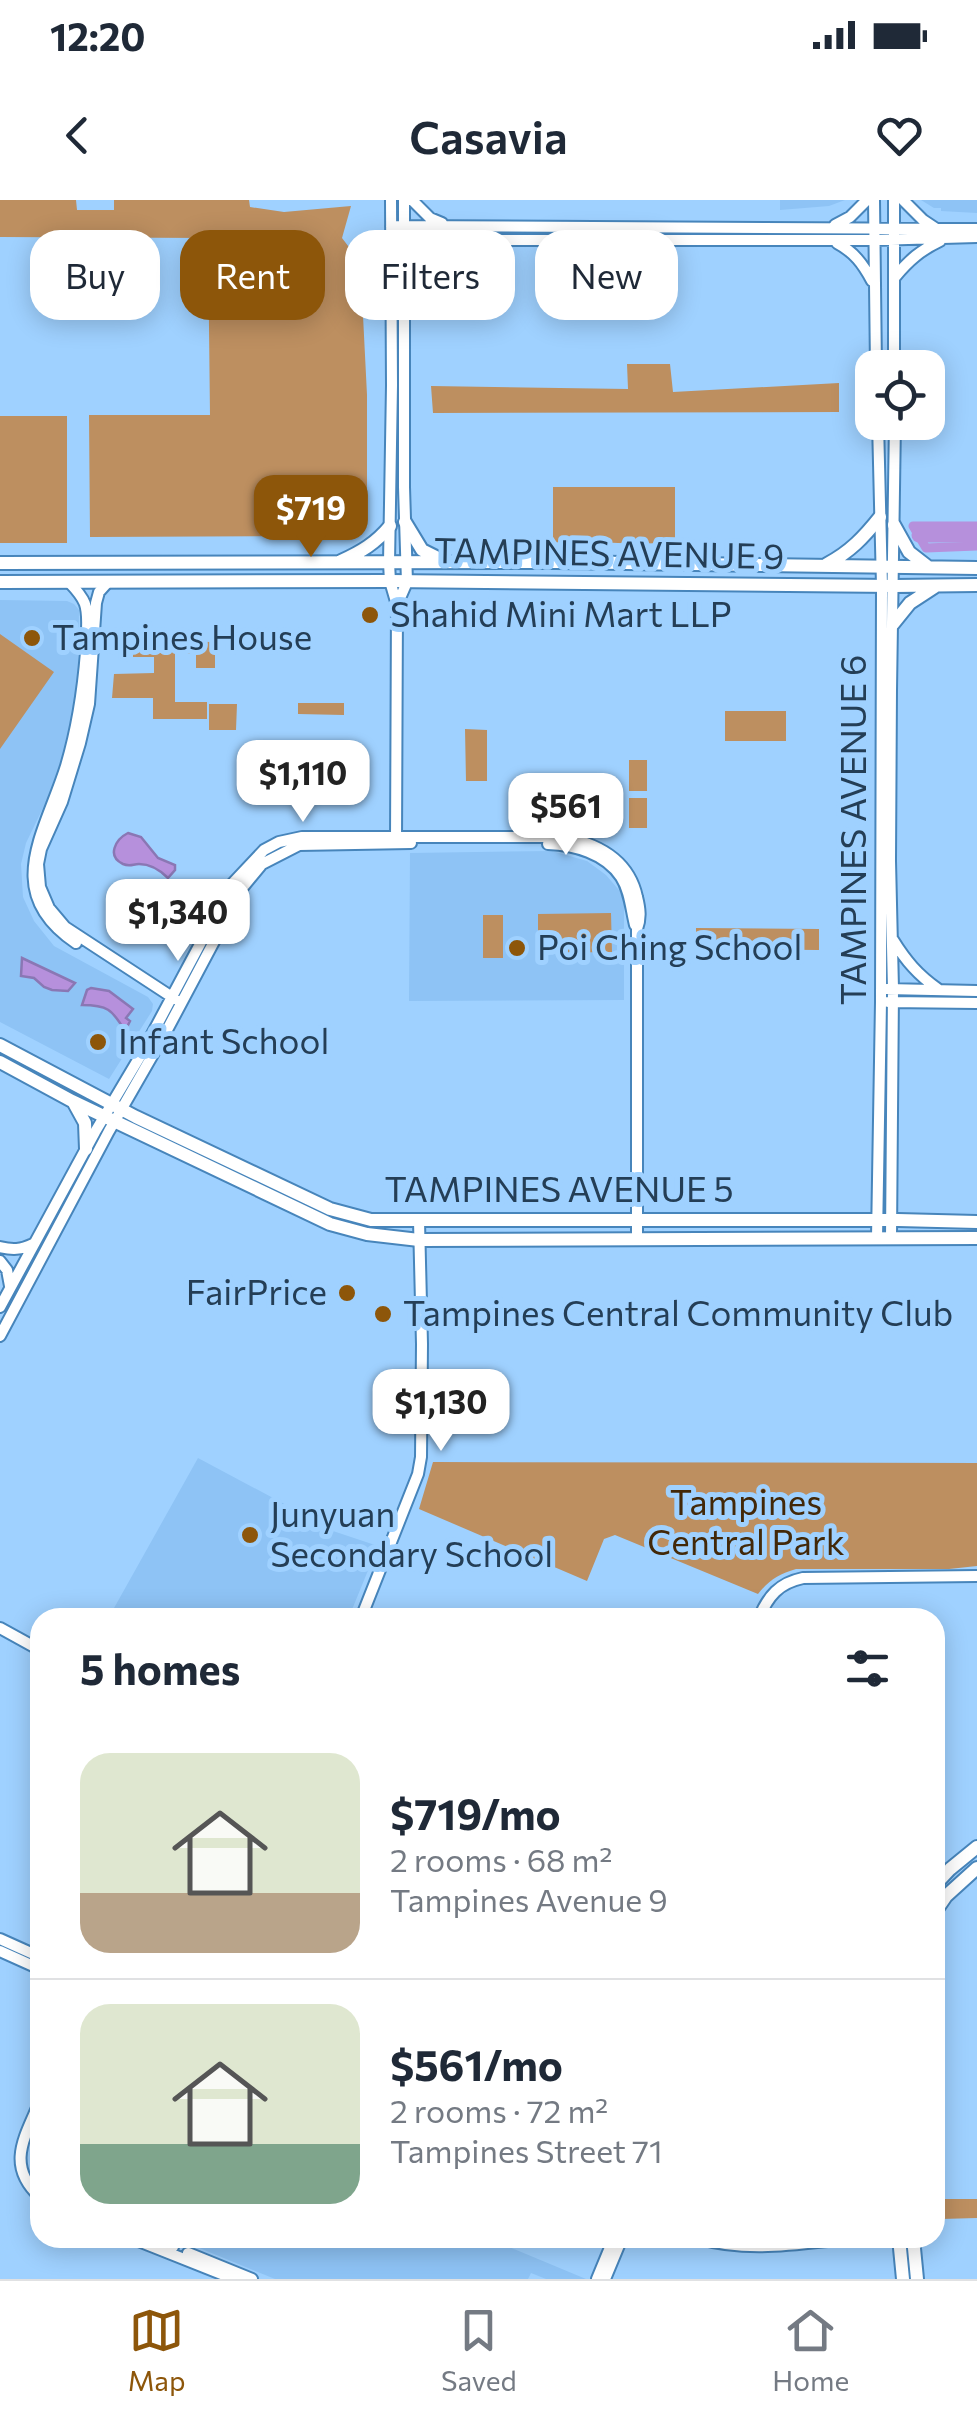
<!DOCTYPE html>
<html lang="en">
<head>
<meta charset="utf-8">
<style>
  :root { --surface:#fff; --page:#f2f2f3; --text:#1f2937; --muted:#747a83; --line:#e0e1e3; --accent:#8d560a }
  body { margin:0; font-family:Commissioner,sans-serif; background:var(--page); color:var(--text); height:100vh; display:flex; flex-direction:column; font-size:38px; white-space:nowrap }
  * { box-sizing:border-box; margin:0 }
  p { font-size:32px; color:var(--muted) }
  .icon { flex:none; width:55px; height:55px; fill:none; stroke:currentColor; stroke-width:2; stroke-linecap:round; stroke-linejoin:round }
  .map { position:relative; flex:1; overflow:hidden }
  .side { position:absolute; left:30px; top:1408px; width:915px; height:640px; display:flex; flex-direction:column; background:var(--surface); border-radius:30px; box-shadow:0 5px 25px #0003 }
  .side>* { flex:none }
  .guide { position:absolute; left:30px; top:30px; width:918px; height:90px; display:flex; gap:20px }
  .tools { position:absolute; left:855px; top:150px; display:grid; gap:20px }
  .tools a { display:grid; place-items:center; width:90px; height:90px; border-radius:20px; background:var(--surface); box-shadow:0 5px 25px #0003; font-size:50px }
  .price { position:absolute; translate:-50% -85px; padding:0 22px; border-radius:20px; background:#fff; color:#222; font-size:32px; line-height:65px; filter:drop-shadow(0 2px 5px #0008) }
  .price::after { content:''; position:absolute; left:50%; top:60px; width:30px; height:22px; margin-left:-15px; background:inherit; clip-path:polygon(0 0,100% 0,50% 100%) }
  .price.on { background:var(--accent); color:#fff }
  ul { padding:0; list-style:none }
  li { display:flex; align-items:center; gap:30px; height:250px; padding:0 50px }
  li+li { border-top:2px solid var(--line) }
  li span { display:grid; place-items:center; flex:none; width:280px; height:200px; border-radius:30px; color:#555 }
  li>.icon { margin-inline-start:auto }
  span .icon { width:120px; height:120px; fill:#fffc; stroke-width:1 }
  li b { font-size:42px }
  h2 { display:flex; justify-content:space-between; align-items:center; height:120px; padding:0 50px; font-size:42px }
  .chip { padding:0 35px; border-radius:30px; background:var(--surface); box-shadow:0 5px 25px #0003; font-size:35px; line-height:90px }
  .chip.on { background:var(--accent); color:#fff }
  .status { display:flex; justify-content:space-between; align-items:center; height:70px; padding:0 50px; background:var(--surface); direction:ltr }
  .status svg { height:28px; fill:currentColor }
  header { display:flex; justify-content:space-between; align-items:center; height:130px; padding:0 50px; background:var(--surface); font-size:45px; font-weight:600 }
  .tab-bar { display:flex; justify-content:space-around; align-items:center; height:140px; border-top:2px solid var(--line); background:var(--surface); font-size:28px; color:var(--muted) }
  .tab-bar a { display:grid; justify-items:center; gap:5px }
  .tab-bar .on { color:var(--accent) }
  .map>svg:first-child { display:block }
  .built { fill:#8ec3f5 }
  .green { fill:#bd8f60 }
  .water { fill:#b690dc; stroke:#8a77b4; stroke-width:2.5 }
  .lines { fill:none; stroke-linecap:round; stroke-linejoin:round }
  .canal { stroke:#b690dc; stroke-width:9 }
  .river { stroke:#b690dc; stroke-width:15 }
  .minor-casing { stroke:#4785bb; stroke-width:14 }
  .major-casing { stroke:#4785bb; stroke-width:16 }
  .minor { stroke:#fff; stroke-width:10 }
  .major { stroke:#fff; stroke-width:12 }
  .poi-dot { fill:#8d560a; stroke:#9fd1ff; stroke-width:4 }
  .labels { text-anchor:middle; stroke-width:10; stroke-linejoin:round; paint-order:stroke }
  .street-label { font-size:35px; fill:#243e56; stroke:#9fd1ff }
  .poi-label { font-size:35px; fill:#243e56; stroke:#9fd1ff; text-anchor:start }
  .park-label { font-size:35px; fill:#422808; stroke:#9fd1ff }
</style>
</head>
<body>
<div class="status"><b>12:20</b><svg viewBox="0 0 49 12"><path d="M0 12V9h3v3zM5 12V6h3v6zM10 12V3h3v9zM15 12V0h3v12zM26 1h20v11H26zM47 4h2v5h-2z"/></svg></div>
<header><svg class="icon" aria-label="back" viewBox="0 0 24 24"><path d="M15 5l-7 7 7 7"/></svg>Casavia<svg class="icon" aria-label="heart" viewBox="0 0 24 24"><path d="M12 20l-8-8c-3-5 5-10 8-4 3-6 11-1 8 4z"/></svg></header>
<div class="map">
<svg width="977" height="2079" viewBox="0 0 977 2079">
  <rect width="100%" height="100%" fill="#9fd1ff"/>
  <!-- built -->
  <path class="built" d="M780,0H845L829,6L780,10Z
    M921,0H977V13L941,11V8H934Z
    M0,400L67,401L74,404L79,410L78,476L66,547L55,583L26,643L21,664L23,697L34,721L54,746L148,797L153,804L152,811L109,879L0,822Z
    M552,651L587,661L606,675L624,696V800L409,801L410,653Z
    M198,1258L290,1307L309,1323L378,1346L349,1417H109Z
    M175,2038H496L495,2041L586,2079H546L531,2073L528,2079H275Z"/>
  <!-- green -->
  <path class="green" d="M0,0H76L77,10H114V0H249L250,7L284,12L351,6L342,38L358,59L361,76L367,195V317L361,327L347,336L90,337L89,215H210L208,38L0,37Z
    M627,164H670L673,192L839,183V212L433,213L431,186L628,189Z
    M0,216H67V343H0Z
    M553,287H675V343C656,343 637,344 618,343C595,342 576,339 553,343Z
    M0,434L54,472L0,549Z
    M133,441L215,442V468H196V454L185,453V447L184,453L175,454V502H207V519H153V498H112L114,474L154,473V457H133Z
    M298,503H344V515L298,514Z
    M209,504H237L236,530H209Z
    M725,511H786V541H725Z
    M465,529L487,530V581H466Z
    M647,560V591H629V560Z
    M629,598H647V628H629Z
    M611,713L612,752L538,753V714Z
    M483,715H503V758H483Z
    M696,728L819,729V750L696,749Z
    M433,1262L977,1263V1366L949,1369H796C779,1374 769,1380 758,1394L615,1335L604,1339L587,1381L419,1309Z
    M941,1999H977V2018L941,2019Z"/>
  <!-- water -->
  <path class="water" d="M128,633L141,637L158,658L175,665V670L168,678C160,670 151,664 139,664C133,664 130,667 123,664C106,656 116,639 128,633Z
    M22,758L75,783L68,791L52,790L44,787L34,778L21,776Z
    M91,788L109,791L133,809L126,818L130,821L125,831C112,809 107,805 82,805L87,790Z"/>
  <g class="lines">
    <!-- canal -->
    <path class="canal" d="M977,326H913L926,348L977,346"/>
    <!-- river -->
    <path class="river" d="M919,335H977"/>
    <!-- minor casing -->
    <g class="minor-casing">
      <path id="minor" d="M391,0L392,185L389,363L390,381L397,405L396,642
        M412,0L430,18L442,23
        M874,0L876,168
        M894,0V168
        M903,0L923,20L935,28
        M835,25L850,17L867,0
        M391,26L977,29
        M391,40H874L977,37
        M837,43C854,52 863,64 872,81
        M407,76C415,58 427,49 446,43
        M895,77C909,60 921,50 940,41
        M69,382C86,400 88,405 87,430
        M108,382L99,392L96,403L89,504L80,543L62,602L41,649L38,664L40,687L49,708L65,727L175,799
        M397,405L407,382L404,287V0
        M548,644C574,645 605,653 621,677C630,691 631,709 635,725
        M893,740C906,761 918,775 938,789
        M76,743C0,692 45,633 66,566C77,529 83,490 86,452
        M887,789L977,791
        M888,802L977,803
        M877,1038L881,802L882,386L878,222
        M891,1038L893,789L890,661L891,490L895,222
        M0,1047C12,1050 21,1050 33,1044
        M0,1061L7,1070L10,1086
        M0,1107L95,932L142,853L232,684L264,650L279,642L302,637H564C599,644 629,660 637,697C640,709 641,718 637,729V1039
        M0,1136L109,931L167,830L243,687L262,664L299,645L411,643
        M361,1418L418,1274L421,1257L422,1144L419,1021
        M759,1418C768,1396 779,1383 803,1378L977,1376
        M0,1428L40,1450
        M0,1739L40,1757
        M0,1751L40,1769
        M40,1901C25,1937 5,1965 40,1997
        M131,2038L234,2079
        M150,2038L173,2047
        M697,2038C751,2054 801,2043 857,2038
        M188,2053L252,2079
        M597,2079L614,2038
        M605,2079L622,2038"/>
    </g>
    <!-- major casing -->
    <g class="major-casing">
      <path id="major" d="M405,322L422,350L442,360
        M894,325L909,352L927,366
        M341,361C361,352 376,343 390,326
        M0,363L556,362L977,368
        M827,364C850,352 864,337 880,317
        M0,382L390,381L894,386L977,385
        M893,424L910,403L936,386
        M0,845L136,917L330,1009L371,1020H898L977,1022
        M0,862L72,901L330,1024L367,1034L419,1040L977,1038
        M74,903L85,923L86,949
        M935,1685L950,1669L977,1647
        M935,1712L946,1696L977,1668
        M899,2038L903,2079
        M913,2038L917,2079"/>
    </g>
    <!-- minor -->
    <use href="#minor" class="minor"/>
    <!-- major -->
    <use href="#major" class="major"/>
  </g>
  <!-- markers -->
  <g class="poi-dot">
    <circle cx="370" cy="415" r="10"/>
    <circle cx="32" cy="438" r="10"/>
    <circle cx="517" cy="748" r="10"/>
    <circle cx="98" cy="842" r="10"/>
    <circle cx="347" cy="1093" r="10"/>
    <circle cx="383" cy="1114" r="10"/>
    <circle cx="250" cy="1335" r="10"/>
  </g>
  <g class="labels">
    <!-- street labels -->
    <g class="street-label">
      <text transform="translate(609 354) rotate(1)" y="12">TAMPINES AVENUE 9</text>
      <text transform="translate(854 630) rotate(-90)" y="12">TAMPINES AVENUE 6</text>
      <text x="559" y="1002">TAMPINES AVENUE 5</text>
    </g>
    <!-- poi labels -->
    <g class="poi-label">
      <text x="390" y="427">Shahid Mini Mart LLP</text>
      <text x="52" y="450">Tampines House</text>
      <text x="537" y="760">Poi Ching School</text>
      <text x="118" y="854">Infant School</text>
      <text x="327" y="1105" text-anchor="end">FairPrice</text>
      <text x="403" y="1126">Tampines Central Community Club</text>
      <text x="270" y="1327">Junyuan<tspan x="270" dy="40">Secondary School</tspan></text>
    </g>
    <!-- park labels -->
    <g class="park-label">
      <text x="746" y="1315">Tampines<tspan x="746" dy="40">Central Park</tspan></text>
    </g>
  </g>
</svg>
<div class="tools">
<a><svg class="icon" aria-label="locate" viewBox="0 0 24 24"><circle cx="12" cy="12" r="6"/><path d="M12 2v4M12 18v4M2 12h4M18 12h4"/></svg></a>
</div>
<b class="price on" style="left:311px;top:360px">$719</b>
<b class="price" style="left:303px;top:625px">$1,110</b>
<b class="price" style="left:566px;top:658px">$561</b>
<b class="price" style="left:178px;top:764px">$1,340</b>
<b class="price" style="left:441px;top:1254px">$1,130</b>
<div class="guide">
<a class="chip">Buy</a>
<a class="chip on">Rent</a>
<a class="chip">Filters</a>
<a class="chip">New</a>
</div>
<section class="side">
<h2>5 homes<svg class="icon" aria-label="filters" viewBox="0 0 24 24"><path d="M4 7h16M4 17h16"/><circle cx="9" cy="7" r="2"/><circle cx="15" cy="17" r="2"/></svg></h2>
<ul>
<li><span style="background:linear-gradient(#dfe7d0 70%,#b9a48a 0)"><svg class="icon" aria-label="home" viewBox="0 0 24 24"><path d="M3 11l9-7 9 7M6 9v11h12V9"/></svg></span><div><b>$719/mo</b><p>2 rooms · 68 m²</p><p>Tampines Avenue 9</p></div></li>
<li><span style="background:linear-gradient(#dfe7d0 70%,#7fa58c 0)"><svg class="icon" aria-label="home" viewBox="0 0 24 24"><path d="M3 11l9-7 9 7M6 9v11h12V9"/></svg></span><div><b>$561/mo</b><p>2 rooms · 72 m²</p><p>Tampines Street 71</p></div></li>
</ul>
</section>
</div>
<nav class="tab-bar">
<a class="on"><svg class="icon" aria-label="map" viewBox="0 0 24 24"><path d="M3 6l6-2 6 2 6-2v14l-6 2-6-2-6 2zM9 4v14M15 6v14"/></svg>Map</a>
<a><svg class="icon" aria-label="saved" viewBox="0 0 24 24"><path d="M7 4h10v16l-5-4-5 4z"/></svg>Saved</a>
<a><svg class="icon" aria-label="home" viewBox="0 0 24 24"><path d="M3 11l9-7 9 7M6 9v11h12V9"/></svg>Home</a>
</nav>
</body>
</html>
